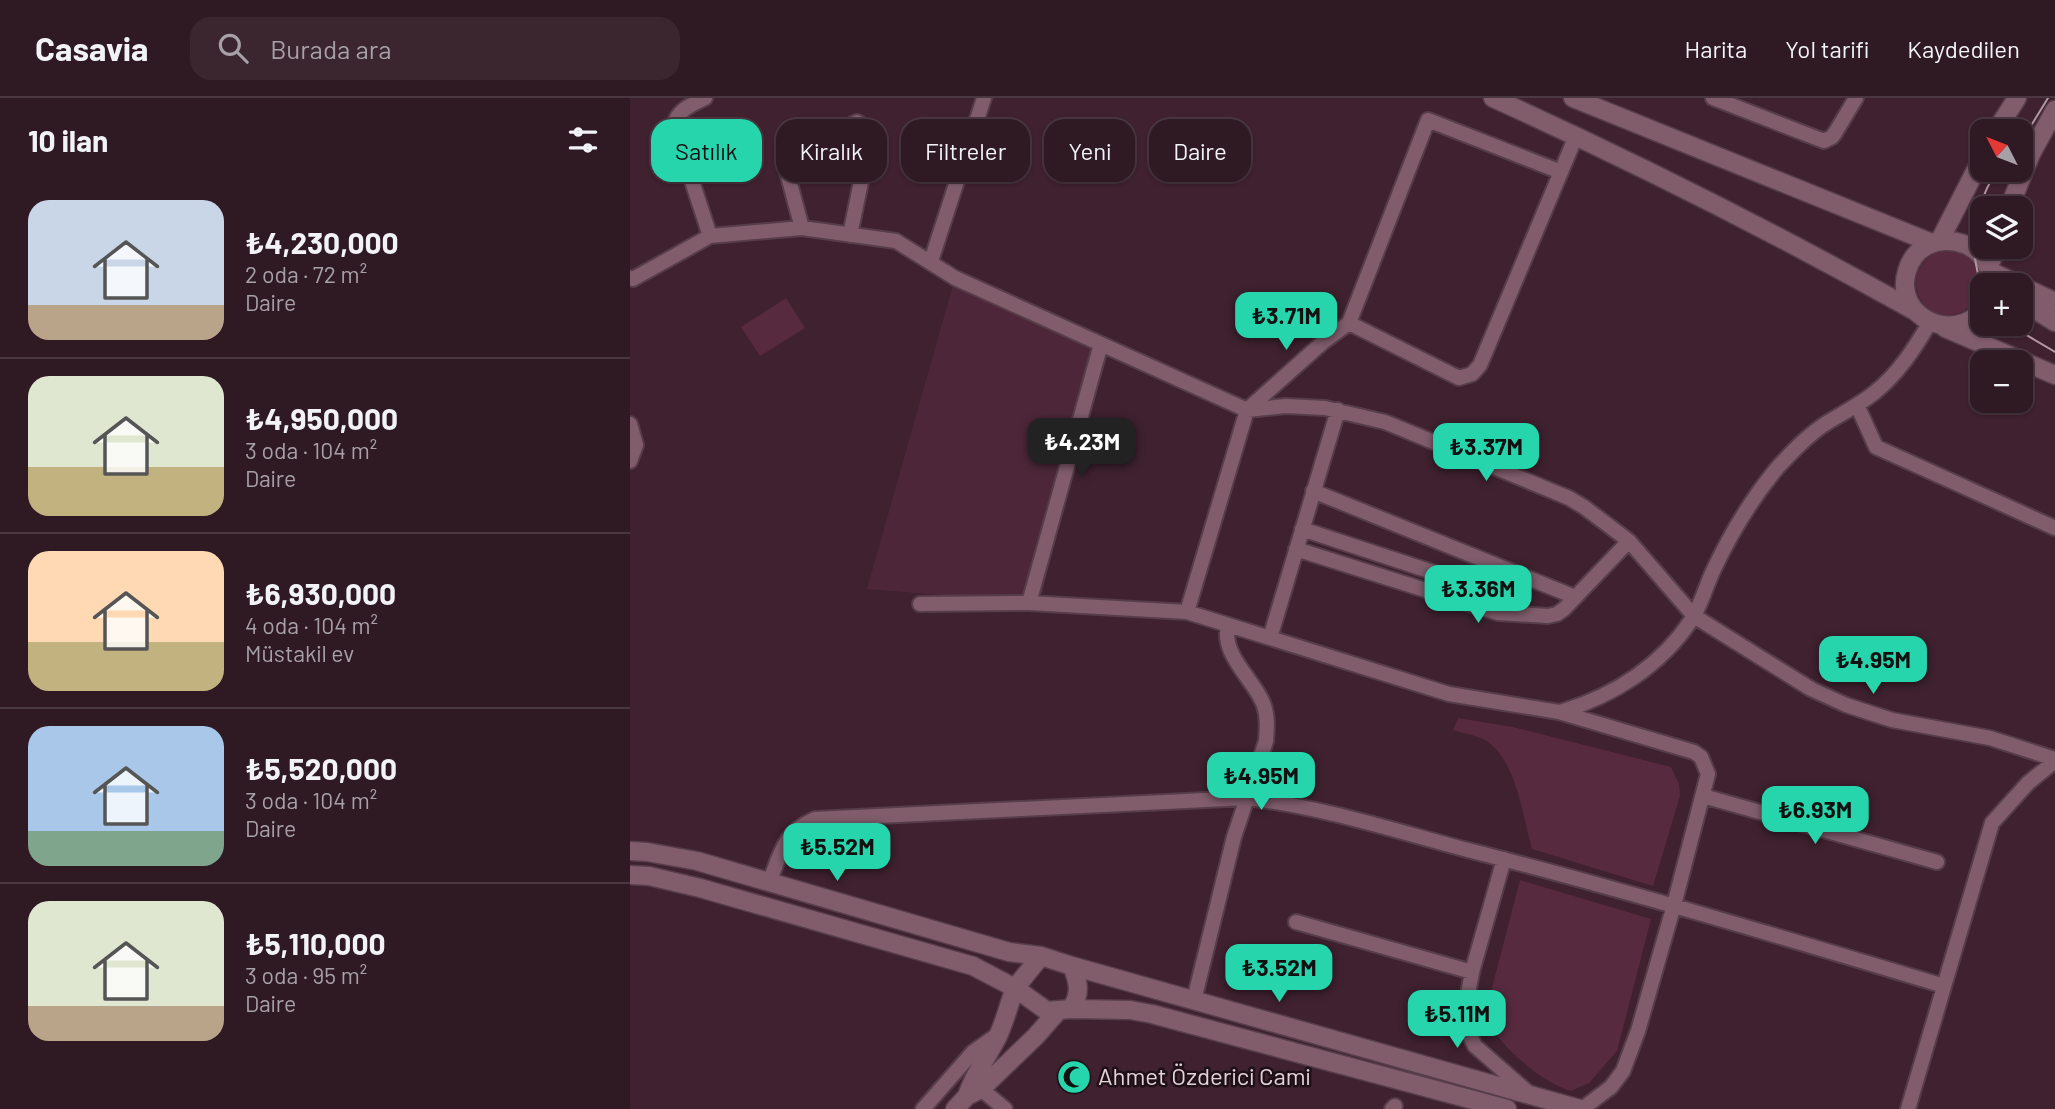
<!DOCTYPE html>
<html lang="tr">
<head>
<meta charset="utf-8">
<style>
  :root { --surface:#2f1923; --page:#3b2630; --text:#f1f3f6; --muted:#a7a0a6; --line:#4a3841; --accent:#27d5ad }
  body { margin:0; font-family:Barlow,sans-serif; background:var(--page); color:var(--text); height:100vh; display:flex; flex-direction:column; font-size:26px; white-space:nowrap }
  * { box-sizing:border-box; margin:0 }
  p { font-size:23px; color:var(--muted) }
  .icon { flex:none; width:38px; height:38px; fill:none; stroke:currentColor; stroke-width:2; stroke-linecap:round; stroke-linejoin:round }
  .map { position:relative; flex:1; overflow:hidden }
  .drawer { display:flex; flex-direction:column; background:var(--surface); width:630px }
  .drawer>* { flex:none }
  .banner { position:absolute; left:21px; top:21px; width:665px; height:63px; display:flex; gap:14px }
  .needle { width:46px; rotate:312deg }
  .buttons { position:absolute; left:1340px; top:21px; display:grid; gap:14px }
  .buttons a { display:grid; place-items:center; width:63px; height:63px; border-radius:14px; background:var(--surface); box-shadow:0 2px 5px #0004,0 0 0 2px var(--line); font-size:35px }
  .price { position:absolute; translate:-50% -60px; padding:0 16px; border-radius:14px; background:var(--accent); color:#111; font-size:23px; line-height:46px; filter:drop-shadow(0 2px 4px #0008) }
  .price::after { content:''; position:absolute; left:50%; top:42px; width:21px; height:16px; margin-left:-10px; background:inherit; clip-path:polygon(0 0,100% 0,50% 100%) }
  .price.selected { background:#222; color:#fff }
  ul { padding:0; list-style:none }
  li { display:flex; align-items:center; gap:21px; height:175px; padding:0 28px }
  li+li { border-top:2px solid var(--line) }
  li span { display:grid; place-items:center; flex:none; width:196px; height:140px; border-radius:21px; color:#555 }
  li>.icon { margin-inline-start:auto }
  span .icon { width:84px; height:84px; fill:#fffc; stroke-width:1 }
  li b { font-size:30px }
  h2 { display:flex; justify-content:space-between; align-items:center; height:84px; padding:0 28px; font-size:30px }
  .chip { padding:0 24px; border-radius:21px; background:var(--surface); box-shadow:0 2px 5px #0004,0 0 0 2px var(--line); font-size:24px; line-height:63px }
  .chip.selected { background:var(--accent); color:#111 }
  header { display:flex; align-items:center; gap:42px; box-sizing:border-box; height:98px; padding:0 35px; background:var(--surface); border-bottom:2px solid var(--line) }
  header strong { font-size:33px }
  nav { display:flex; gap:38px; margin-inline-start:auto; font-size:24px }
  .search { width:490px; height:63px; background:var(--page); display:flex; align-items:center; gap:18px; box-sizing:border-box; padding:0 24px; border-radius:21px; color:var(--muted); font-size:26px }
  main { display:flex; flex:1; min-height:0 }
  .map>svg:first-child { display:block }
  .built { fill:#4d2739 }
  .green { fill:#582a40 }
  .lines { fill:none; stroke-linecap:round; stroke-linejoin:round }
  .street-casing { stroke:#573d49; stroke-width:18 }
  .secondary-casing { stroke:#573d49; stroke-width:21 }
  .street { stroke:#815d6c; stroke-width:14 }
  .secondary { stroke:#815d6c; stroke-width:18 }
  .tram { stroke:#b199a3; stroke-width:2 }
  .labels { text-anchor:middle; stroke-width:5; stroke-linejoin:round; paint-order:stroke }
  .poi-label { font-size:24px; fill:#e5d0d8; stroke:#1d1016; text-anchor:start }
</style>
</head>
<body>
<header>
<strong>Casavia</strong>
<div class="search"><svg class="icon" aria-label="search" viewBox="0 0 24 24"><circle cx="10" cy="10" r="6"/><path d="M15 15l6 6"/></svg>Burada ara</div>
<nav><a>Harita</a><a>Yol tarifi</a><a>Kaydedilen</a></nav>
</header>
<main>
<section class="drawer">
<h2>10 ilan<svg class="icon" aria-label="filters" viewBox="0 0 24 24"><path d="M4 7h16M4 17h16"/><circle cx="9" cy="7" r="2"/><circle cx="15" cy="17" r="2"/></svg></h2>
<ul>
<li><span style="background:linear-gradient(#c9d6e8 75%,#b9a48a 0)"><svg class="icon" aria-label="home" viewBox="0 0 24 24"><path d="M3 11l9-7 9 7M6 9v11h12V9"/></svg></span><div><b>₺4,230,000</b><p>2 oda · 72 m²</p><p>Daire</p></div></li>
<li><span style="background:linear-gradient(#dfe7d0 65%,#c2b280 0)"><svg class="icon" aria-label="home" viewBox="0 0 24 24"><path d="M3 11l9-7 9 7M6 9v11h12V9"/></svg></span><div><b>₺4,950,000</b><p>3 oda · 104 m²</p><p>Daire</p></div></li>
<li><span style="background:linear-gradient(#ffd9b3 65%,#c2b280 0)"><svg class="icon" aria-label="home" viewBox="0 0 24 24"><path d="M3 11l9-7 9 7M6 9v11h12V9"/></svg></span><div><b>₺6,930,000</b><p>4 oda · 104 m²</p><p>Müstakil ev</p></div></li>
<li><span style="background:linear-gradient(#a9c7e8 75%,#7fa58c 0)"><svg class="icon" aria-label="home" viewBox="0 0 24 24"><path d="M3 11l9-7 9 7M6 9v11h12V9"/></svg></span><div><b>₺5,520,000</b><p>3 oda · 104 m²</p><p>Daire</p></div></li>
<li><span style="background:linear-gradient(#dfe7d0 75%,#b9a48a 0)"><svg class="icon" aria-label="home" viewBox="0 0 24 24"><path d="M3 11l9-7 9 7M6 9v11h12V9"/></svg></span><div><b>₺5,110,000</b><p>3 oda · 95 m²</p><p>Daire</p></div></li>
</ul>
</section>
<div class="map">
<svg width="1425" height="1011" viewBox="0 0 1425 1011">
  <rect width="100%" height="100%" fill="#3f212f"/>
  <!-- built -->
  <path class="built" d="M325,180L471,246L410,505L237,491Z"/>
  <!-- green -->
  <path class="green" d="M1286 185a32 32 0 1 1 64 0a32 32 0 1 1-64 0Z
    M156,200L175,230L130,258L111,229Z
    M828,620L883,629L1041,669L1049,686L1050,698L1023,788L902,751C893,719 886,660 855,642C845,637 833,635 823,632Z
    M890,782L1021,821L987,953L959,985L941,993C911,984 866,946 855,917Z"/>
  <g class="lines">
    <!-- street casing -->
    <g class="street-casing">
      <path id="street" d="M75,0C61,7 47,12 44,28L80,138
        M1083,0L1194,43L1202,39L1205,35L1226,0
        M172,130L154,63L227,24L236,29L240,40L220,137
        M301,163L354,0
        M0,180L3,181L80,138L172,130L266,143L325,180L617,312L656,308L695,310L755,324L939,400L954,409L999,443L1064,518L1181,591L1216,607L1262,622L1360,640L1425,661
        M719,225L829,280L842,276L850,267L946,38
        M1227,307L1246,349L1425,430
        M0,326L6,347L0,363
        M683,393L945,499
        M672,431L857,492L864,466
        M666,451L868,515L918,518L927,516L934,511L999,443
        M399,505L471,246
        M290,506L399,505L557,514L819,596L929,614L1064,654L1071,659L1078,676L1044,807L1008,933L993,973L981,989L952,1011
        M557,514L617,312L692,245L719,225L798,22L931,74
        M640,540L708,312
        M930,614C983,598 1031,568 1062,521C1071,507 1076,488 1083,473C1100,437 1122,400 1148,369C1162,354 1177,338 1195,326C1211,316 1229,307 1244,295C1268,276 1285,250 1300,224
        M1073,698L1307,764
        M874,761L842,874L833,924L845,948L901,997
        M139,785C151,755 153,735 185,721L617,700C691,709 763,732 834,751C995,792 1155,840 1314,888
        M666,824L842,874
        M564,902L604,739L636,643C637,630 638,617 633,605C622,579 591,557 598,527
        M351,991L375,1011
        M293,1011L343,954L367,937
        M762,1011L765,1008
        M1278,1011L1362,725L1398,685L1425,663"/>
    </g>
    <!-- secondary casing -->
    <g class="secondary-casing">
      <path id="secondary" d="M863,0C1007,65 1147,136 1285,213
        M943,0L1302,145
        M1366,33L1387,0
        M1379,110L1401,56L1425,12
        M1310,142L1353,58
        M1358,169L1368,149
        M1360,173L1425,204
        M1391,203L1425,224
        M1353,211C1324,247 1263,219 1277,173C1291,125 1363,138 1361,187
        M1315,230L1425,277
        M0,753L17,754L67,763L379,854L411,858L442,868L950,1011
        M0,777L19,778L70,790L343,868L385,890C379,906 375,923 368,938C358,958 344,976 337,998
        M411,858L385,890L417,913L441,911C451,896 449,885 442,868
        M441,911L500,912L522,916L877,1011
        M325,1011L337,998L351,991L406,938L427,914"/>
    </g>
    <!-- street -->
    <use href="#street" class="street"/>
    <!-- secondary -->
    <use href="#secondary" class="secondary"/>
    <!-- tram -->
    <path class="tram" d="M1391,44L1418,0
      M1353,191C1337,150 1344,109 1367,72
      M1378,226L1425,254"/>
  </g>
  <!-- icons -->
  <defs>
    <g id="mosque-disc" transform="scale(1.75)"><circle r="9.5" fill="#27d5ad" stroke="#1d1016"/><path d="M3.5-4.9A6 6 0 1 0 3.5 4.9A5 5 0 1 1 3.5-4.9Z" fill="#111"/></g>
  </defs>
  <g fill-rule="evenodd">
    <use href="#mosque-disc" x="444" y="979"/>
  </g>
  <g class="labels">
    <!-- poi labels -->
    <g class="poi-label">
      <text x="468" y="987">Ahmet Özderici Cami</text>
    </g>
  </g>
</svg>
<div class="buttons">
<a><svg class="needle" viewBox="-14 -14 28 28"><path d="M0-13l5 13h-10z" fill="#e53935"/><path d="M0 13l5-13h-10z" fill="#a7a0a6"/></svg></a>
<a><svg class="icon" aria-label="layers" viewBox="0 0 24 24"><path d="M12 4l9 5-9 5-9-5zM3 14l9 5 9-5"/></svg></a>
<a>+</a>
<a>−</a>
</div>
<b class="price" style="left:656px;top:254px">₺3.71M</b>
<b class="price selected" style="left:452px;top:380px">₺4.23M</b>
<b class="price" style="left:856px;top:385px">₺3.37M</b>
<b class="price" style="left:848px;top:527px">₺3.36M</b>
<b class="price" style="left:1243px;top:598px">₺4.95M</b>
<b class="price" style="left:631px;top:714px">₺4.95M</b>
<b class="price" style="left:1185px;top:748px">₺6.93M</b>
<b class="price" style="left:207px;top:785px">₺5.52M</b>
<b class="price" style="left:649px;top:906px">₺3.52M</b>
<b class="price" style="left:827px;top:952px">₺5.11M</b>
<div class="banner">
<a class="chip selected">Satılık</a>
<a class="chip">Kiralık</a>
<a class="chip">Filtreler</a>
<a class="chip">Yeni</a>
<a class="chip">Daire</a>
</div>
</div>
</main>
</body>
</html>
